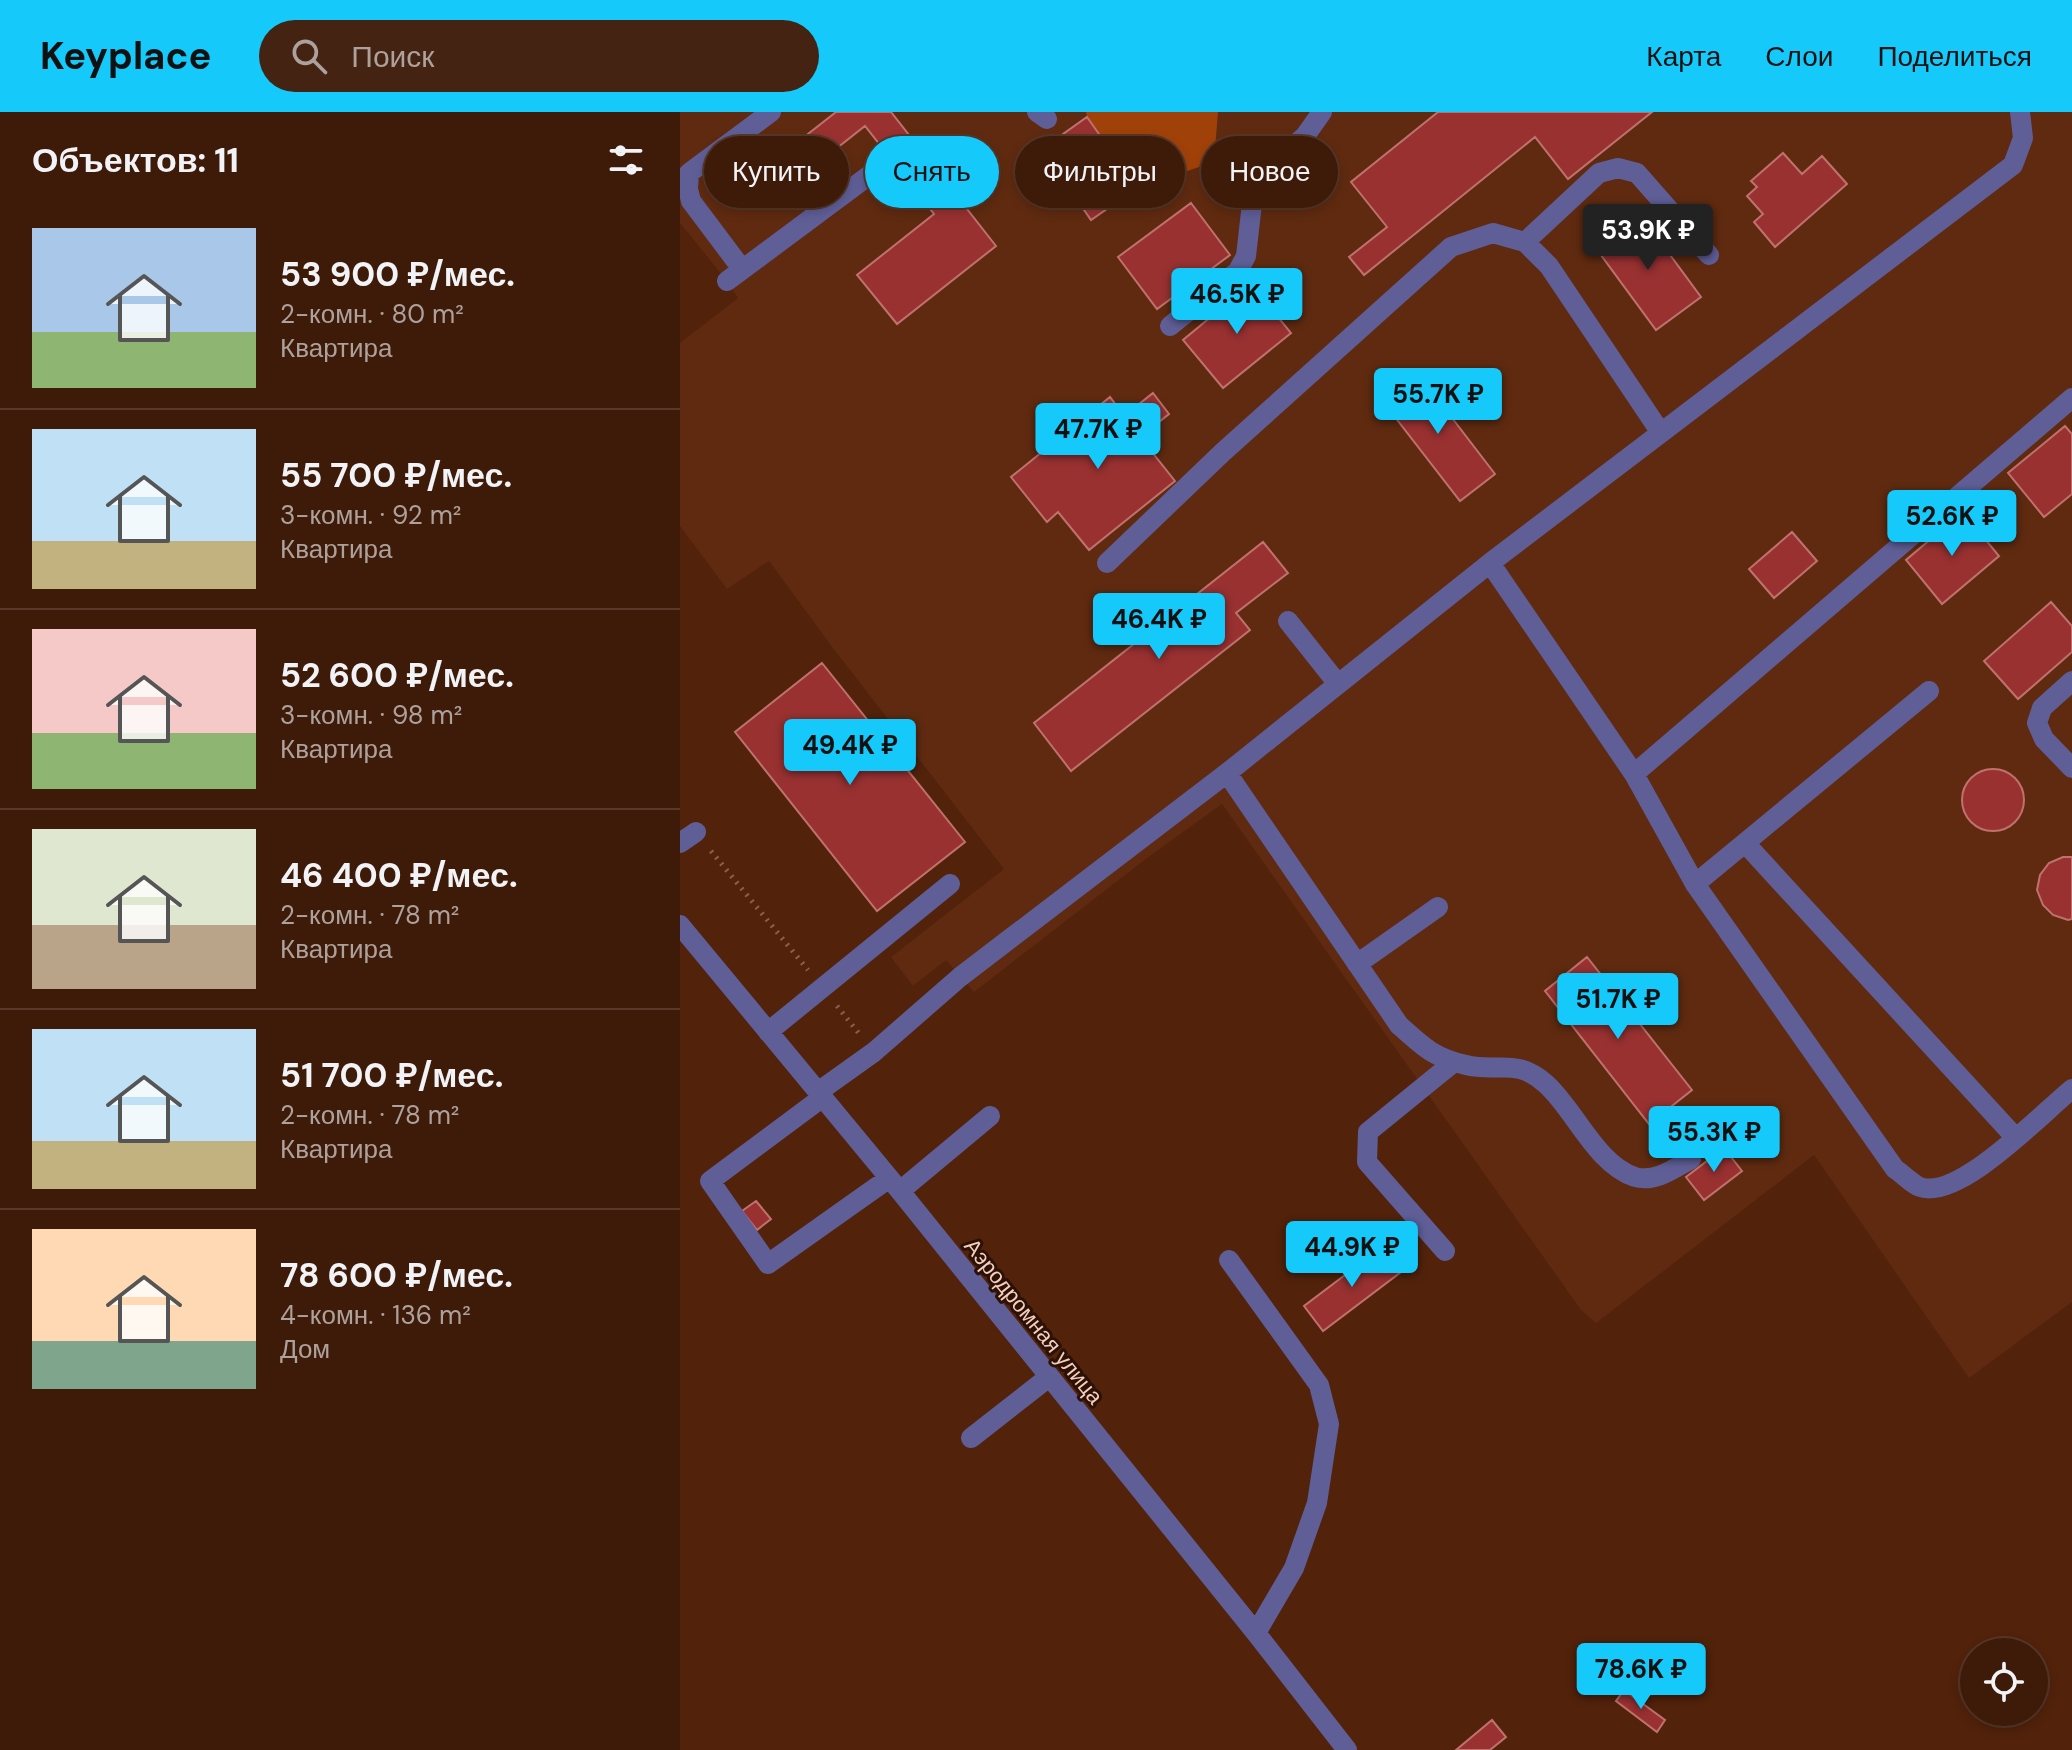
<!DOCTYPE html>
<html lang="ru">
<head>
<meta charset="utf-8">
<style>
  :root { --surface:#3e1a08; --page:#452312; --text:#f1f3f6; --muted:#ada19c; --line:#573829; --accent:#15cafb }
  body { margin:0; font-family:"DM Sans",sans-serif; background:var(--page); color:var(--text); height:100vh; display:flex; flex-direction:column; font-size:30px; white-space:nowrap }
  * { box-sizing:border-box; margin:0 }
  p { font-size:26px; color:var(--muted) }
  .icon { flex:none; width:44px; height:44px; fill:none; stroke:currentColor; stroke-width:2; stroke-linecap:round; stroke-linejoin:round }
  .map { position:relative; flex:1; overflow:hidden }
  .drawer { display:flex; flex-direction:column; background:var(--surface); width:680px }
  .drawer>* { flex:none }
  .banner { position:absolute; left:24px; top:24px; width:760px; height:72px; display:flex; gap:16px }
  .fabs { position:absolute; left:1280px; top:1526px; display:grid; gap:16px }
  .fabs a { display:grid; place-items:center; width:88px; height:88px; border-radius:50%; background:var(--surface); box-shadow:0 4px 12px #0003,0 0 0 2px var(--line); font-size:40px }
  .price { position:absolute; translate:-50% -68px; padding:0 18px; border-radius:8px; background:var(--accent); color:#111; font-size:26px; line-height:52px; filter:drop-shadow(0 2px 4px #0008) }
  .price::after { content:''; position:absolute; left:50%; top:48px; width:24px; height:18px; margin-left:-12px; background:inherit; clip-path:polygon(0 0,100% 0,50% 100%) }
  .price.on { background:#222; color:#fff }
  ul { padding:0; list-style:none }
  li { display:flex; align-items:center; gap:24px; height:200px; padding:0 32px }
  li+li { border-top:2px solid var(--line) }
  li span { display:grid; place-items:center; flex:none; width:224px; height:160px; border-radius:0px; color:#555 }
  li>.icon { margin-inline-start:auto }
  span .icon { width:96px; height:96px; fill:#fffc; stroke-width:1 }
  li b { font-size:34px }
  h2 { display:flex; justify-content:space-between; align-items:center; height:96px; padding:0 32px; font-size:34px }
  .pill { padding:0 28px; border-radius:36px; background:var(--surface); box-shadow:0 4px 12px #0003,0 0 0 2px var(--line); font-size:28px; line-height:72px }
  .pill.on { background:var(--accent); color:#111 }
  header { display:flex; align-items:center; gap:48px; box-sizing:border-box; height:112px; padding:0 40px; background:var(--accent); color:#111 }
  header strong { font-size:38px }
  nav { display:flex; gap:44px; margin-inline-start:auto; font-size:28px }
  .search { width:560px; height:72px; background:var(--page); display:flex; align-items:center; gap:20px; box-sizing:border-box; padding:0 28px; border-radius:44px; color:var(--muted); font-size:30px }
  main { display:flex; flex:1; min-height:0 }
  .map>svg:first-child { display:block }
  .built { fill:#5f2a10 }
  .forest { fill:#a04109 }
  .building { fill:#993131; stroke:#bf726d; stroke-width:2 }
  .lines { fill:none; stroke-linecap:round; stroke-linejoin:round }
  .path { stroke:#8c5f4a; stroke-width:5; stroke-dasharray:2 6; stroke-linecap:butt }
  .minor { stroke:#5f5e97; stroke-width:20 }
  .labels { text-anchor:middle; stroke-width:6; stroke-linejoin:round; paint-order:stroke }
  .street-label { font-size:22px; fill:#f6cfbf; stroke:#2c1106 }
</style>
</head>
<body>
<header>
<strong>Keyplace</strong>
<div class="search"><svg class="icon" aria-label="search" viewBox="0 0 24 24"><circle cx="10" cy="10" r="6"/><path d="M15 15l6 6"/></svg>Поиск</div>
<nav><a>Карта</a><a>Слои</a><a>Поделиться</a></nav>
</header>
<main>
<section class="drawer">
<h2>Объектов: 11<svg class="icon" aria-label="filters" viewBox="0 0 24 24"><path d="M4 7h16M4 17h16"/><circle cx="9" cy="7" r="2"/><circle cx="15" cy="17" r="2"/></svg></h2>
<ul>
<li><span style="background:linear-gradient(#a9c7e8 65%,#8fb573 0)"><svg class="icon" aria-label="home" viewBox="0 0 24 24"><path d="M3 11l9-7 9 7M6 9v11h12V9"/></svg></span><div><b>53 900 ₽/мес.</b><p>2-комн. · 80 m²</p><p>Квартира</p></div></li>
<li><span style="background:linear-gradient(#bfe0f5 70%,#c2b280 0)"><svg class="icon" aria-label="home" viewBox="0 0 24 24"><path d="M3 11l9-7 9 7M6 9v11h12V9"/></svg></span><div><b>55 700 ₽/мес.</b><p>3-комн. · 92 m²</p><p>Квартира</p></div></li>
<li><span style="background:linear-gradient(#f6c9c9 65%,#8fb573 0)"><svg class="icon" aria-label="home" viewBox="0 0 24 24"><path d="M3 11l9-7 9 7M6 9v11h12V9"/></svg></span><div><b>52 600 ₽/мес.</b><p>3-комн. · 98 m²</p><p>Квартира</p></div></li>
<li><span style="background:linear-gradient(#dfe7d0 60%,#b9a48a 0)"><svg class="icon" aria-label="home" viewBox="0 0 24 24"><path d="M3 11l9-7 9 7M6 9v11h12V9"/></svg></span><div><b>46 400 ₽/мес.</b><p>2-комн. · 78 m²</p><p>Квартира</p></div></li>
<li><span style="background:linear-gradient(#bfe0f5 70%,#c2b280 0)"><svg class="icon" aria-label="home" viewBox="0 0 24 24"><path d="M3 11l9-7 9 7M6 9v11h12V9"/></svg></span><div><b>51 700 ₽/мес.</b><p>2-комн. · 78 m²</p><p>Квартира</p></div></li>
<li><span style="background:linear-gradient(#ffd9b3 70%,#7fa58c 0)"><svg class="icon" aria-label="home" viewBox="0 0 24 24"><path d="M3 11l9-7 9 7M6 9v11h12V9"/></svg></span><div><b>78 600 ₽/мес.</b><p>4-комн. · 136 m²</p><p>Дом</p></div></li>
</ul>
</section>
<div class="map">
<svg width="1392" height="1638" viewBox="0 0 1392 1638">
  <rect width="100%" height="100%" fill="#52220b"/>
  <!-- built -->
  <path class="built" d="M0,0H1392V1190L1289,1266L1134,1043L916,1211L901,1198L542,692L467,746L294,880L266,848L233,874L211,845L324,757L153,536L89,449L47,477L0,414V231L58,186L47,169L0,111Z"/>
  <!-- forest -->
  <path class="forest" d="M406,0H538L534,50L457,76L407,5Z"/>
  <!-- building -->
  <path class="building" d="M156,0H211L316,134L217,212L177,163L254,102L185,14L86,92L68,69Z
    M758,0H972L888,67L855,25L684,163L669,145L707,115L671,70Z
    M407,5L457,76L411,108L362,37Z
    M1103,41L1122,62L1142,44L1167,72L1095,135L1074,110L1083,102L1067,84L1077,75L1071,69Z
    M511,91L550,143L477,197L438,145Z
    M960,102L1021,185L976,218L915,135Z
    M571,172L611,221L543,276L503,228Z
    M736,259L815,362L780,389L701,287Z
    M473,281L489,302L460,325L495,369L409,438L378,400L367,410L331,365L430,285L444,304Z
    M1385,314L1392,322V382L1364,405L1328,361Z
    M1283,400L1319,444L1262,492L1226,448Z
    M1112,420L1137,449L1094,486L1069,457Z
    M583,430L608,461L556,501L570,518L391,659L354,611Z
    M1371,490L1392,514V540L1338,587L1304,549Z
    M142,551L285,730L197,799L55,620Z
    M1282 688a31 31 0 1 1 62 0a31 31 0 1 1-62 0Z
    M1383,745H1392V807L1388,808L1373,803L1363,793L1357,778L1360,763L1369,751Z
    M907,845L1012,978L969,1012L865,879Z
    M1044,1036L1062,1059L1024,1088L1006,1065Z
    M76,1089L91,1107L77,1118L62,1099Z
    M702,1135L721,1160L643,1219L624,1194Z
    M944,1578L985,1608L977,1620L936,1589Z
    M812,1608L826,1625L810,1638H776Z"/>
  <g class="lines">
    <!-- path -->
    <path class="path" d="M31,739L128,858
      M157,894L181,924"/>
    <!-- minor -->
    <path class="minor" d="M357,0L367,7
      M845,130L919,61L938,56L957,61L1029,143
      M62,157L11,89L8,77L9,61L91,0
      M47,169L199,56
      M490,214L558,159L566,144L574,74L582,62L625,24L642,0
      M427,451L543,340L771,135L813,121L845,130L869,154L981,321
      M810,451L954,662L1015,772L1215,1057C1223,1062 1232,1072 1240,1075C1279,1089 1362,1001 1392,977
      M608,509L658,572
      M1392,569L1362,596L1357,611L1364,627L1392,656
      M547,661L719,913C742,934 754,946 786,953C818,961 836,945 866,972C895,998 916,1052 955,1065C975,1071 995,1056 1011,1047
      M954,662L1392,286
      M0,731L16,720
      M1065,731L1335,1025
      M1015,772L1249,579
      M0,813L220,1079L576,1521L667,1638
      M677,852L758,795
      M88,920L270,772
      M138,980L194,940L280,865L547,661L810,451L1333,53L1343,26L1340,0
      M143,985L30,1069L88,1152L208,1067
      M220,1079L310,1004
      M765,1139L687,1050L688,1020L774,950
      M549,1148L639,1273L649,1312L637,1391L614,1456L576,1521
      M291,1326L369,1265"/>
  </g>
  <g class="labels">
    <!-- street labels -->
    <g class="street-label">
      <text transform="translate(354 1209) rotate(51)" y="8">Аэродромная улица</text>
    </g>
  </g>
</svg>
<div class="fabs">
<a><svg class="icon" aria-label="locate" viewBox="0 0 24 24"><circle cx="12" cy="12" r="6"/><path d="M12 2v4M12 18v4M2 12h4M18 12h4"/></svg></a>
</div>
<b class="price on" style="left:968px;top:160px">53.9K ₽</b>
<b class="price" style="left:557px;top:224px">46.5K ₽</b>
<b class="price" style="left:758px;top:324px">55.7K ₽</b>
<b class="price" style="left:418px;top:359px">47.7K ₽</b>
<b class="price" style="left:1272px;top:446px">52.6K ₽</b>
<b class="price" style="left:479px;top:549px">46.4K ₽</b>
<b class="price" style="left:170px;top:675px">49.4K ₽</b>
<b class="price" style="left:938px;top:929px">51.7K ₽</b>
<b class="price" style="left:1034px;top:1062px">55.3K ₽</b>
<b class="price" style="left:672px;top:1177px">44.9K ₽</b>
<b class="price" style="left:961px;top:1599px">78.6K ₽</b>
<div class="banner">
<a class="pill">Купить</a>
<a class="pill on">Снять</a>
<a class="pill">Фильтры</a>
<a class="pill">Новое</a>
</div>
</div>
</main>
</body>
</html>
